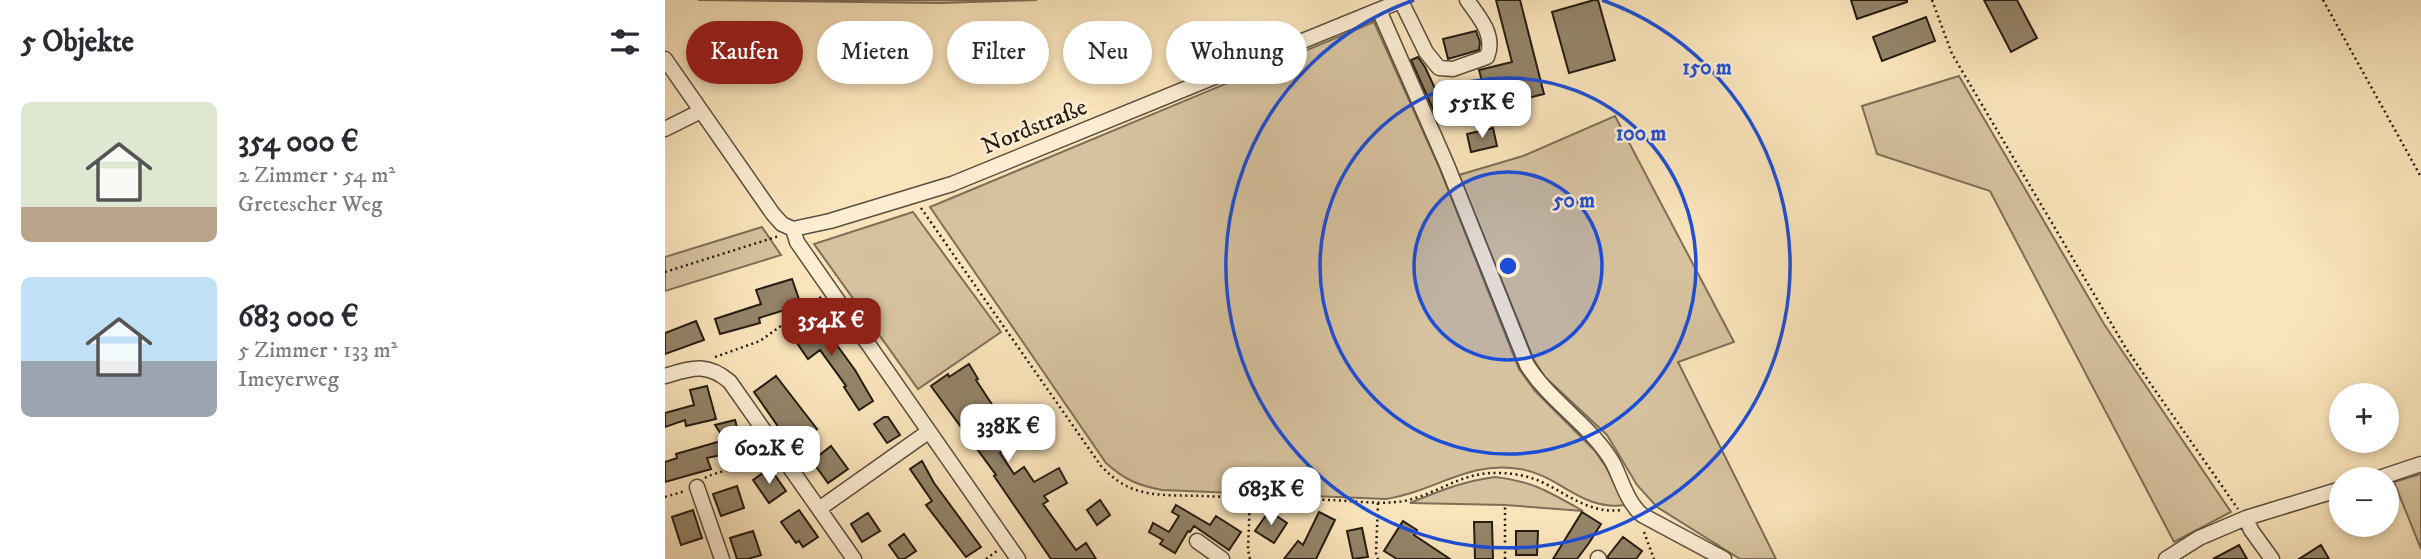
<!DOCTYPE html>
<html lang="de">
<head>
<meta charset="utf-8">
<style>
  :root { --surface:#fff; --page:#f7f7f7; --text:#2b2b33; --muted:#7c7c81; --accent:#8f2418 }
  body { margin:0; font-family:"IM FELL DW Pica",serif; background:var(--page); color:var(--text); height:100vh; display:flex; flex-direction:column; font-size:26px; white-space:nowrap }
  * { box-sizing:border-box; margin:0 }
  p { font-size:23px; color:var(--muted) }
  .icon { flex:none; width:38px; height:38px; fill:none; stroke:currentColor; stroke-width:2; stroke-linecap:round; stroke-linejoin:round }
  .map { position:relative; flex:1; overflow:hidden }
  .side { display:flex; flex-direction:column; background:var(--surface); width:665px }
  .side>* { flex:none }
  .hud { position:absolute; left:21px; top:21px; width:665px; height:63px; display:flex; gap:14px }
  .buttons { position:absolute; left:1664px; top:383px; display:grid; gap:14px }
  .buttons a { display:grid; place-items:center; width:70px; height:70px; border-radius:50%; background:var(--surface); box-shadow:0 4px 10px #0003; font-size:35px }
  .price { position:absolute; translate:-50% -60px; padding:0 16px; border-radius:14px; background:#fff; color:#222; font-size:23px; line-height:46px; filter:drop-shadow(0 2px 4px #0008) }
  .price::after { content:''; position:absolute; left:50%; top:42px; width:21px; height:16px; margin-left:-10px; background:inherit; clip-path:polygon(0 0,100% 0,50% 100%) }
  .price.current { background:var(--accent); color:#fff }
  ul { padding:0; list-style:none }
  li { display:flex; align-items:center; gap:21px; height:175px; padding:0 21px }
  li span { display:grid; place-items:center; flex:none; width:196px; height:140px; border-radius:10px; color:#555 }
  li>.icon { margin-inline-start:auto }
  span .icon { width:84px; height:84px; fill:#fffc; stroke-width:1 }
  li b { font-size:30px }
  h2 { display:flex; justify-content:space-between; align-items:center; height:84px; padding:0 21px; font-size:30px }
  .chip { padding:0 24px; border-radius:32px; background:var(--surface); box-shadow:0 4px 10px #0003; font-size:24px; line-height:63px }
  .chip.current { background:var(--accent); color:#fff }
  main { display:flex; flex:1; min-height:0 }
  .map>svg:first-child { display:block }
  .green { fill:#d6c29e; stroke:#7e6f58; stroke-width:2 }
  .building { fill:#948469; stroke:#261c11; stroke-width:2 }
  .lines { fill:none; stroke-linecap:round; stroke-linejoin:round }
  .minor-casing { stroke:#5b4e3c; stroke-width:17 }
  .path { stroke:#261c11; stroke-width:2.5; stroke-dasharray:2 3.5; stroke-linecap:butt }
  .minor { stroke:#fcedd3; stroke-width:14 }
  .ring { fill:none; stroke:#1d4ed8; stroke-width:3.5 }
  .labels { text-anchor:middle; stroke-width:5; stroke-linejoin:round; paint-order:stroke }
  .street-label { font-size:24px; fill:#261c11; stroke:#fcedd3 }
  .centre { fill:#1d4ed8; stroke:#fcedd3; stroke-width:3.5 }
  .ring-label { font-size:21px; text-anchor:middle; font-weight:bold; fill:#1d4ed8; stroke:#fcedd3; stroke-width:5; stroke-linejoin:round; paint-order:stroke }
</style>
</head>
<body>
<main>
<section class="side">
<h2>5 Objekte<svg class="icon" aria-label="filters" viewBox="0 0 24 24"><path d="M4 7h16M4 17h16"/><circle cx="9" cy="7" r="2"/><circle cx="15" cy="17" r="2"/></svg></h2>
<ul>
<li><span style="background:linear-gradient(#dfe7d0 75%,#b9a48a 0)"><svg class="icon" aria-label="home" viewBox="0 0 24 24"><path d="M3 11l9-7 9 7M6 9v11h12V9"/></svg></span><div><b>354 000 €</b><p>2 Zimmer · 54 m²</p><p>Gretescher Weg</p></div></li>
<li><span style="background:linear-gradient(#bfe0f5 60%,#9aa5b1 0)"><svg class="icon" aria-label="home" viewBox="0 0 24 24"><path d="M3 11l9-7 9 7M6 9v11h12V9"/></svg></span><div><b>683 000 €</b><p>5 Zimmer · 133 m²</p><p>Imeyerweg</p></div></li>
</ul>
</section>
<div class="map">
<svg width="1756" height="559" viewBox="0 0 1756 559">
  <rect width="100%" height="100%" fill="#fae4bb"/>
  <filter id="stains"><feTurbulence type="fractalNoise" baseFrequency=".00286" numOctaves="4"/><feColorMatrix values="0 0 0 0 .2 0 0 0 0 .09 0 0 0 0 .02 0 0 0 .5 -.17"/></filter>
  <radialGradient id="worn" r=".72"><stop offset=".6" stop-color="#630" stop-opacity="0"/><stop offset="1" stop-color="#630" stop-opacity=".3"/></radialGradient>
  <!-- green -->
  <path class="green" d="M33,0H372L275,3Z
    M709,22L774,167L854,369L870,391L930,451L941,467L960,505C915,511 895,475 855,469C804,460 769,492 721,499L497,490C472,485 460,480 441,463L265,207Z
    M1294,76L1439,324L1566,512L1509,542L1325,191L1212,154L1197,106Z
    M950,116L1069,342L1013,362L1111,559H1075L992,507L972,485L942,435L880,377L869,360L794,175L858,156Z
    M248,212L336,332L253,389L149,244Z
    M97,227L116,255L0,291V257Z
    M1756,474V549L1729,482Z
    M830,477C868,481 886,493 918,511L840,505L745,503C774,491 799,481 830,477Z"/>
  <!-- building -->
  <path class="building" d="M831,0H855L879,94L851,101L856,118L829,125L814,70L847,62Z
    M929,0H933L950,60L904,73L887,12Z
    M1186,0H1242V2L1192,19Z
    M1319,0H1352L1372,38L1346,52Z
    M1261,17L1270,41L1217,61L1208,37Z
    M811,31L815,42L814,50L783,59L778,39Z
    M753,57L760,67L781,112L771,116L746,60Z
    M828,128L832,146L806,152L802,134Z
    M127,279L136,305L94,318L95,323L55,334L50,319L96,304L91,290Z
    M150,315L190,370L208,401L194,410L179,387L181,386L155,350L143,359L125,333Z
    M31,321L39,340L0,354V333Z
    M304,364L313,379L311,380L328,406L311,418L329,442L346,431L353,442L335,453L349,474L359,467L369,482L394,468L402,483L379,496L383,501L378,504L411,550L421,543L431,559H386L329,476L331,475L266,386L283,374L284,377Z
    M111,376L152,429L128,448L89,392Z
    M42,386L51,419L21,426L20,420L0,427V413L29,405L25,390Z
    M219,417H223L235,435L222,443L209,424Z
    M70,420L78,449L68,452L50,425Z
    M56,441L61,454L42,458L46,469L0,482V462L12,458L11,454Z
    M166,446L183,469L163,483L147,461Z
    M257,461L269,483L316,547L301,557L261,505L267,501L245,469Z
    M105,468L121,491L104,503L88,480Z
    M72,486L79,508L56,516L48,494Z
    M435,500L445,515L432,525L422,510Z
    M511,505L545,525L551,516L576,532L564,550L529,526L525,532L523,531L510,553L495,544L498,540L484,532L488,523L504,532L514,516L507,512Z
    M28,510L37,538L16,545L7,517Z
    M134,510L153,537L138,547L134,541L131,543L116,522Z
    M604,511L622,523L609,543L590,531Z
    M654,512L670,520L651,559H619L633,541L638,545Z
    M917,512L936,524L924,543L912,559H888Z
    M203,513L215,531L197,542L186,524Z
    M738,521L752,530L749,535L785,559H732L719,551Z
    M809,522H827L828,559H810Z
    M697,528L703,557L688,559L682,531Z
    M88,531L96,555L83,559H72L65,538Z
    M851,531H873L872,555H851Z
    M239,534L251,551L239,559H234L224,545Z
    M958,537L977,551L971,559H943V556Z
    M1574,545L1582,559H1548Z
    M1656,545L1664,559H1634Z"/>
  <g class="lines">
    <!-- minor casing -->
    <g class="minor-casing">
      <path id="minor" d="M736,1L761,52L774,68L788,69L822,57C831,35 814,17 802,0
        M714,10L782,165L862,365C885,402 926,425 948,463C957,481 962,502 977,515L1059,559
        M0,59L108,214L117,224L128,229
        M0,129L36,111
        M128,229L165,221L287,184L738,0
        M128,229L132,242L353,559
        M0,376C27,368 42,362 65,382L189,559
        M1708,480L1756,464
        M32,487L57,559
        M154,509L263,432
        M1581,518L1586,530L1607,559
        M532,541L557,559
        M933,558L934,559
        M1501,559L1534,538L1581,518L1676,489"/>
    </g>
    <!-- path -->
    <path class="path" d="M1267,0L1287,54L1462,350L1573,509
      M1658,0L1756,177
      M256,208L436,466C447,477 456,485 471,490C492,497 517,495 539,496C582,498 624,499 667,500C690,501 725,506 747,499C776,491 799,472 832,473C849,473 864,476 879,483C905,496 926,514 957,510
      M0,272L114,236
      M50,357L95,341L156,297
      M40,478L43,476L103,457
      M0,497L20,491
      M713,503L711,553L713,559
      M979,532L989,559
      M321,559L332,551
      M585,559L583,550L585,498
      M840,559V506"/>
    <!-- minor -->
    <use href="#minor" class="minor"/>
  </g>
  <!-- distance rings -->
  <circle cx="843" cy="266" r="94" fill="#1d4ed8" fill-opacity=".12"/>
  <g class="ring">
    <circle cx="843" cy="266" r="94"/>
    <circle cx="843" cy="266" r="188"/>
    <path d="M937 0A282 282 0 1 1 749 0"/>
  </g>
  <g class="labels">
    <!-- street labels -->
    <g class="street-label">
      <text transform="translate(369 126) rotate(-22)" y="8">Nordstraße</text>
    </g>
  </g>
  <circle cx="843" cy="266" r="10" class="centre"/>
  <g class="ring-label">
    <text x="1042" y="74">150 m</text>
    <text x="976" y="140">100 m</text>
    <text x="909" y="207">50 m</text>
  </g>
  <rect width="100%" height="100%" filter="url(#stains)"/>
  <rect width="100%" height="100%" fill="url(#worn)"/>
</svg>
<div class="buttons">
<a>+</a>
<a>−</a>
</div>
<b class="price" style="left:817px;top:140px">551K €</b>
<b class="price current" style="left:166px;top:358px">354K €</b>
<b class="price" style="left:343px;top:464px">338K €</b>
<b class="price" style="left:104px;top:486px">602K €</b>
<b class="price" style="left:606px;top:527px">683K €</b>
<div class="hud">
<a class="chip current">Kaufen</a>
<a class="chip">Mieten</a>
<a class="chip">Filter</a>
<a class="chip">Neu</a>
<a class="chip">Wohnung</a>
</div>
</div>
</main>
</body>
</html>
